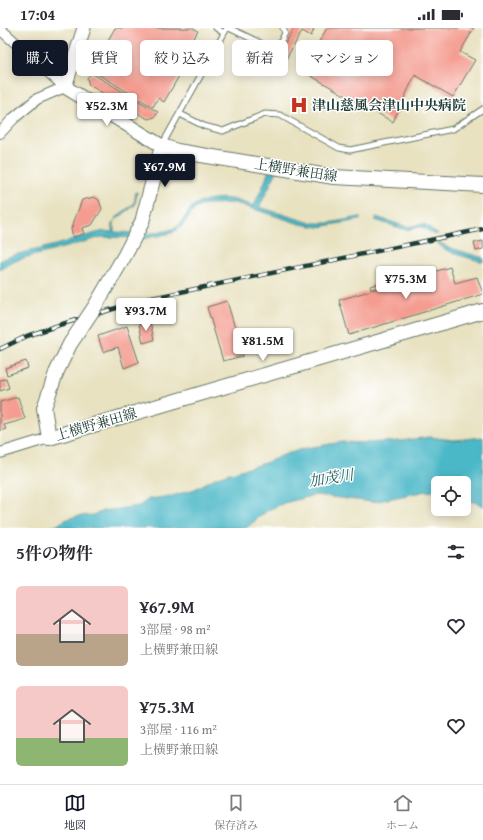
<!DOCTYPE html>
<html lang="ja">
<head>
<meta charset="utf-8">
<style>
  :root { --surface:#fff; --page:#f2f2f3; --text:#2b2b33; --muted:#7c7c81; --line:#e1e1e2; --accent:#111827 }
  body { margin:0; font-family:"Gentium Book Plus","Noto Serif JP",serif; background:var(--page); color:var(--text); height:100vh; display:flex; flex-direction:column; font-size:15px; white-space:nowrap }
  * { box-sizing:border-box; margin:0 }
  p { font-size:13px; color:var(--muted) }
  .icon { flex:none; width:22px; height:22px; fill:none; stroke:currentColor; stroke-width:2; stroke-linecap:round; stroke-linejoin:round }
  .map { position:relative; height:500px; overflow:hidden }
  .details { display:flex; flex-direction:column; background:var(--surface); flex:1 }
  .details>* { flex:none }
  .hud { position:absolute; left:12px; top:12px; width:459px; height:36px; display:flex; gap:8px }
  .controls { position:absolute; left:431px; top:448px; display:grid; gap:8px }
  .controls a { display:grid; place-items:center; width:40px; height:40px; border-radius:6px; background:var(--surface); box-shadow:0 2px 10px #0003; font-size:20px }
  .price { position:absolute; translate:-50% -34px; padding:0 9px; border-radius:4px; background:#fff; color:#222; font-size:13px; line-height:26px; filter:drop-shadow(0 1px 2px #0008) }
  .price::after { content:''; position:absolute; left:50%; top:24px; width:12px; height:9px; margin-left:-6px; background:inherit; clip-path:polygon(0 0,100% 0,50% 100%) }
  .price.selected { background:var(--accent); color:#fff }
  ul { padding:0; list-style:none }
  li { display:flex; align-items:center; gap:12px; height:100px; padding:0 16px }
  li span { display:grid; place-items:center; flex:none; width:112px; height:80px; border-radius:6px; color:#555 }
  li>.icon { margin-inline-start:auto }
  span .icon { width:48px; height:48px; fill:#fffc; stroke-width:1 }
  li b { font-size:17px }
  h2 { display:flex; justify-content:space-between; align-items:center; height:48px; padding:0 16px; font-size:17px }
  .pill { padding:0 14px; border-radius:6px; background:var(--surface); box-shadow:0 2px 10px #0003; font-size:14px; line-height:36px }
  .pill.selected { background:var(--accent); color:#fff }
  .status { display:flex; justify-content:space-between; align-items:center; height:28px; padding:0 20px; background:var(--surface); direction:ltr }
  .status svg { height:11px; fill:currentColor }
  .tab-bar { display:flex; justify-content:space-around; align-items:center; height:56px; border-top:1px solid var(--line); background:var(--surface); font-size:11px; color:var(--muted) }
  .tab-bar a { display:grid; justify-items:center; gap:2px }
  .tab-bar .selected { color:var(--accent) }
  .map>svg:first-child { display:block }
  .water { fill:#4bb8c7; stroke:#357a7e }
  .building { fill:#f49c90 }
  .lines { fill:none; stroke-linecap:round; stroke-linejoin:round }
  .service-casing { stroke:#657765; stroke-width:7 }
  .minor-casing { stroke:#657765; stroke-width:12 }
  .tertiary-casing { stroke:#657765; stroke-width:15 }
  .secondary-casing { stroke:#657765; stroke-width:16 }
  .service { stroke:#fff; stroke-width:5 }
  .minor { stroke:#fff; stroke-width:10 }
  .tertiary { stroke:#fff; stroke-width:13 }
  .secondary { stroke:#fff; stroke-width:14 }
  .rail-casing { stroke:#1f3d34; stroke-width:4.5 }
  .rail { stroke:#fff; stroke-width:3; stroke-dasharray:9; stroke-linecap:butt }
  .secondary-bridge-casing { stroke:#657765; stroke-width:16; stroke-linecap:butt }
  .secondary-bridge { stroke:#fff; stroke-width:14 }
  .labels { text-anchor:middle; stroke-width:3; stroke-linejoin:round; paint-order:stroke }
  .poi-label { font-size:14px; font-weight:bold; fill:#1f3d34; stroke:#fff; text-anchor:start }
  .street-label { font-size:14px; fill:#1f3d34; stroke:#fff }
  .water-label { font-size:15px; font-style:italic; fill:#2c6260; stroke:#fff }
</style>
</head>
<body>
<div class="status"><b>17:04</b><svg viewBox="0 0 49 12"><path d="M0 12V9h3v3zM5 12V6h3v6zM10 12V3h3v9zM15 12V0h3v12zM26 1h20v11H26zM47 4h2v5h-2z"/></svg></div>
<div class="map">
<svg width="483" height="500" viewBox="0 0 483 500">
  <rect width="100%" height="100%" fill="#fff"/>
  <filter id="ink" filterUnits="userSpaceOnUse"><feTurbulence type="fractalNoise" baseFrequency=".025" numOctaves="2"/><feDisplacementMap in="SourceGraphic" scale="8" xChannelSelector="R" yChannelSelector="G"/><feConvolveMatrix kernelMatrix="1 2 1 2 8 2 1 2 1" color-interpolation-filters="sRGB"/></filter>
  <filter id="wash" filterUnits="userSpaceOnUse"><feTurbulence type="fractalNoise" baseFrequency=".012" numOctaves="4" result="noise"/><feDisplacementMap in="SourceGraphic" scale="16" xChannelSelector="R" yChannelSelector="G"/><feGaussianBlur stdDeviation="0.9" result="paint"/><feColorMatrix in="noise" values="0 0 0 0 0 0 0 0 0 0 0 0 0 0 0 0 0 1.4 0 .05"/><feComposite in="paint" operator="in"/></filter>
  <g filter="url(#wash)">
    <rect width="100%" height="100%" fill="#e8e2c1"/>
    <!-- water -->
    <path class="water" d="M271,136L279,139L259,179L311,195H329L360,189V192L319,199L300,196L235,175L207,176L198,179L194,182L181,199L172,205L146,210L101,209L52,223L27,229L15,233L0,242V233C14,225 29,224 44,220C64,215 84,208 104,203L112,204C112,188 123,185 134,176L136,164H137L135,177L118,190L114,194V204C134,205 156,208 175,200C183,196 186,185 192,179C199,172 220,169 230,171C238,172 246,176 254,178L266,151Z
      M376,189L407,199L424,196L438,206H433L423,199H418L406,202L375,192Z
      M439,214L447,219L483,230V234L456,226L446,222L437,215Z
      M429,409L454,412L483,409V479L478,475L464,472V455H438V464L426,463L373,474L315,467L284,475L268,482L246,500H45L56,498L65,492L77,488L94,487L103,483L139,478L149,471L172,468L195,461L217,449L265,435L286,426L307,420L342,414L365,415L400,413Z"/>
    <g id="blocks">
      <!-- building -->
      <path class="building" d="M115,0H193L198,3L193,12L198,15L164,74L158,70L153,79L91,42Z
        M294,0H312L314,1L311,8L302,3L286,31L279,27Z
        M327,0H474L460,24L475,32L453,69L415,47L393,94L302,43Z
        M91,45L158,84L155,89L148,91L89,57L87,50Z
        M94,169L99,172L102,181L92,197L82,200L84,206L73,209L71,201L82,172Z
        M483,213V221L476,223L474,215Z
        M450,239L455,255L477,249L483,266L349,307L339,272Z
        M428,241L429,244L416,248L415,245Z
        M384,254L385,257L371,261L370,258Z
        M227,273L243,328L223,333L207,279Z
        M150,293L154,312L143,315L139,296Z
        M127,298L139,334L124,340L118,319L103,324L98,308Z
        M26,333L28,340L7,347L5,340Z
        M6,351L9,360L0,363V352Z
        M18,369L25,391L4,397L6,401L0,403V374Z"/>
    </g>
  </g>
  <g filter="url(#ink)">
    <use href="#blocks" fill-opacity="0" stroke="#657765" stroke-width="1"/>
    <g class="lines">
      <!-- service casing -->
      <g class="service-casing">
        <path id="service" d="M216,0L224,5
          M229,0L271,20L279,17L285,5L283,0
          M180,86L204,98L223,103L265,86L280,87L339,120L350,122L453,101L483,81
          M162,117L227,0"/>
      </g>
      <!-- minor casing -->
      <g class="minor-casing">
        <path id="minor" d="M0,1L65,59L37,71L14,90L0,105
          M0,425L49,410"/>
      </g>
      <!-- tertiary casing -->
      <g class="tertiary-casing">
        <path id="tertiary" d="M84,0L65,59L162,118"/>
      </g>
      <!-- secondary casing -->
      <g class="secondary-casing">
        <path id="secondary" d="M142,194L162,118L177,123L334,149L483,157
          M56,345L44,380L49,410L483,283"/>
      </g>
      <!-- service -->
      <use href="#service" class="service"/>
      <!-- minor -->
      <use href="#minor" class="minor"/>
      <!-- tertiary -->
      <use href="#tertiary" class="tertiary"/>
      <!-- secondary -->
      <use href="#secondary" class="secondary"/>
      <!-- rail casing -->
      <g class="rail-casing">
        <path id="rail" d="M0,321L27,308L59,297L147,271L483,201"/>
      </g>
      <!-- rail -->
      <use href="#rail" class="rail"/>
      <!-- secondary-bridge casing -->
      <g class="secondary-bridge-casing">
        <path id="secondary-bridge" d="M56,345L70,316L94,280L125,227L142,194"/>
      </g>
      <!-- secondary-bridge -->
      <use href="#secondary-bridge" class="secondary-bridge"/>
    </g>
  </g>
  <!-- icons -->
  <defs>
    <g id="hospital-bare" transform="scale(1.38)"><path d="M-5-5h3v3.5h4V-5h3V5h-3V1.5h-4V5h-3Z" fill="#c8321e" stroke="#fff" stroke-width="2.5" paint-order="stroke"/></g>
  </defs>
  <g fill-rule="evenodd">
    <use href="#hospital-bare" x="299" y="77"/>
  </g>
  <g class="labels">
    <!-- poi labels -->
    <g class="poi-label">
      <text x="312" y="82">津山慈風会津山中央病院</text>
    </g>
    <!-- street labels -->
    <g class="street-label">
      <text transform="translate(296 142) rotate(9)" y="5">上横野兼田線</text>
      <text transform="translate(96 396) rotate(-16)" y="5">上横野兼田線</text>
    </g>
    <!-- water labels -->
    <g class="water-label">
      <text transform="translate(331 450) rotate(-9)" y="5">加茂川</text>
    </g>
  </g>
</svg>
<div class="controls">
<a><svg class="icon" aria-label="locate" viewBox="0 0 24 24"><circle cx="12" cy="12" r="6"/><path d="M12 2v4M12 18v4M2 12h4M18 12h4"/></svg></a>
</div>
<b class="price" style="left:107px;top:99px">¥52.3M</b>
<b class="price selected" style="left:165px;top:160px">¥67.9M</b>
<b class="price" style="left:406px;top:272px">¥75.3M</b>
<b class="price" style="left:146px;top:304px">¥93.7M</b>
<b class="price" style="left:263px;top:334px">¥81.5M</b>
<div class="hud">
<a class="pill selected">購入</a>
<a class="pill">賃貸</a>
<a class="pill">絞り込み</a>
<a class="pill">新着</a>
<a class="pill">マンション</a>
</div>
</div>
<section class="details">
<h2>5件の物件<svg class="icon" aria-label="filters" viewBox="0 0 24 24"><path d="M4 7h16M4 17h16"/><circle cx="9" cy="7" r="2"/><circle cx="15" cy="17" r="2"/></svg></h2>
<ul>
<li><span style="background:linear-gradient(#f6c9c9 60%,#b9a48a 0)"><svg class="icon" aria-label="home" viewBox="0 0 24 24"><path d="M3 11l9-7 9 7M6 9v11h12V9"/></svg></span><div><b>¥67.9M</b><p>3部屋 · 98 m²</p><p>上横野兼田線</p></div><svg class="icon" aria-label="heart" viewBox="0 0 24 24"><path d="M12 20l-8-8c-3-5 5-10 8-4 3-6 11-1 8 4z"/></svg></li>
<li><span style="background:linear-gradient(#f6c9c9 65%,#8fb573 0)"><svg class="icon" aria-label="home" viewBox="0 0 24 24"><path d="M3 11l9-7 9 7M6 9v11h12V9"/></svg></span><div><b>¥75.3M</b><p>3部屋 · 116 m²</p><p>上横野兼田線</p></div><svg class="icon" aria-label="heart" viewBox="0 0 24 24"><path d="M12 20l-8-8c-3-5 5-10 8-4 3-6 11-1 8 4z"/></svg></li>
</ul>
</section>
<nav class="tab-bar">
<a class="selected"><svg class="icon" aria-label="map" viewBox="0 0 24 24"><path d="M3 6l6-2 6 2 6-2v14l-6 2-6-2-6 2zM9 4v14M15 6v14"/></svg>地図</a>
<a><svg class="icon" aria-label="saved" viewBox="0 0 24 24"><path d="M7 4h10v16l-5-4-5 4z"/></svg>保存済み</a>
<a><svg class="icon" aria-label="home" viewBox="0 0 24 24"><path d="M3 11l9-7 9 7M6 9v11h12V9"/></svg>ホーム</a>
</nav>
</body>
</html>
